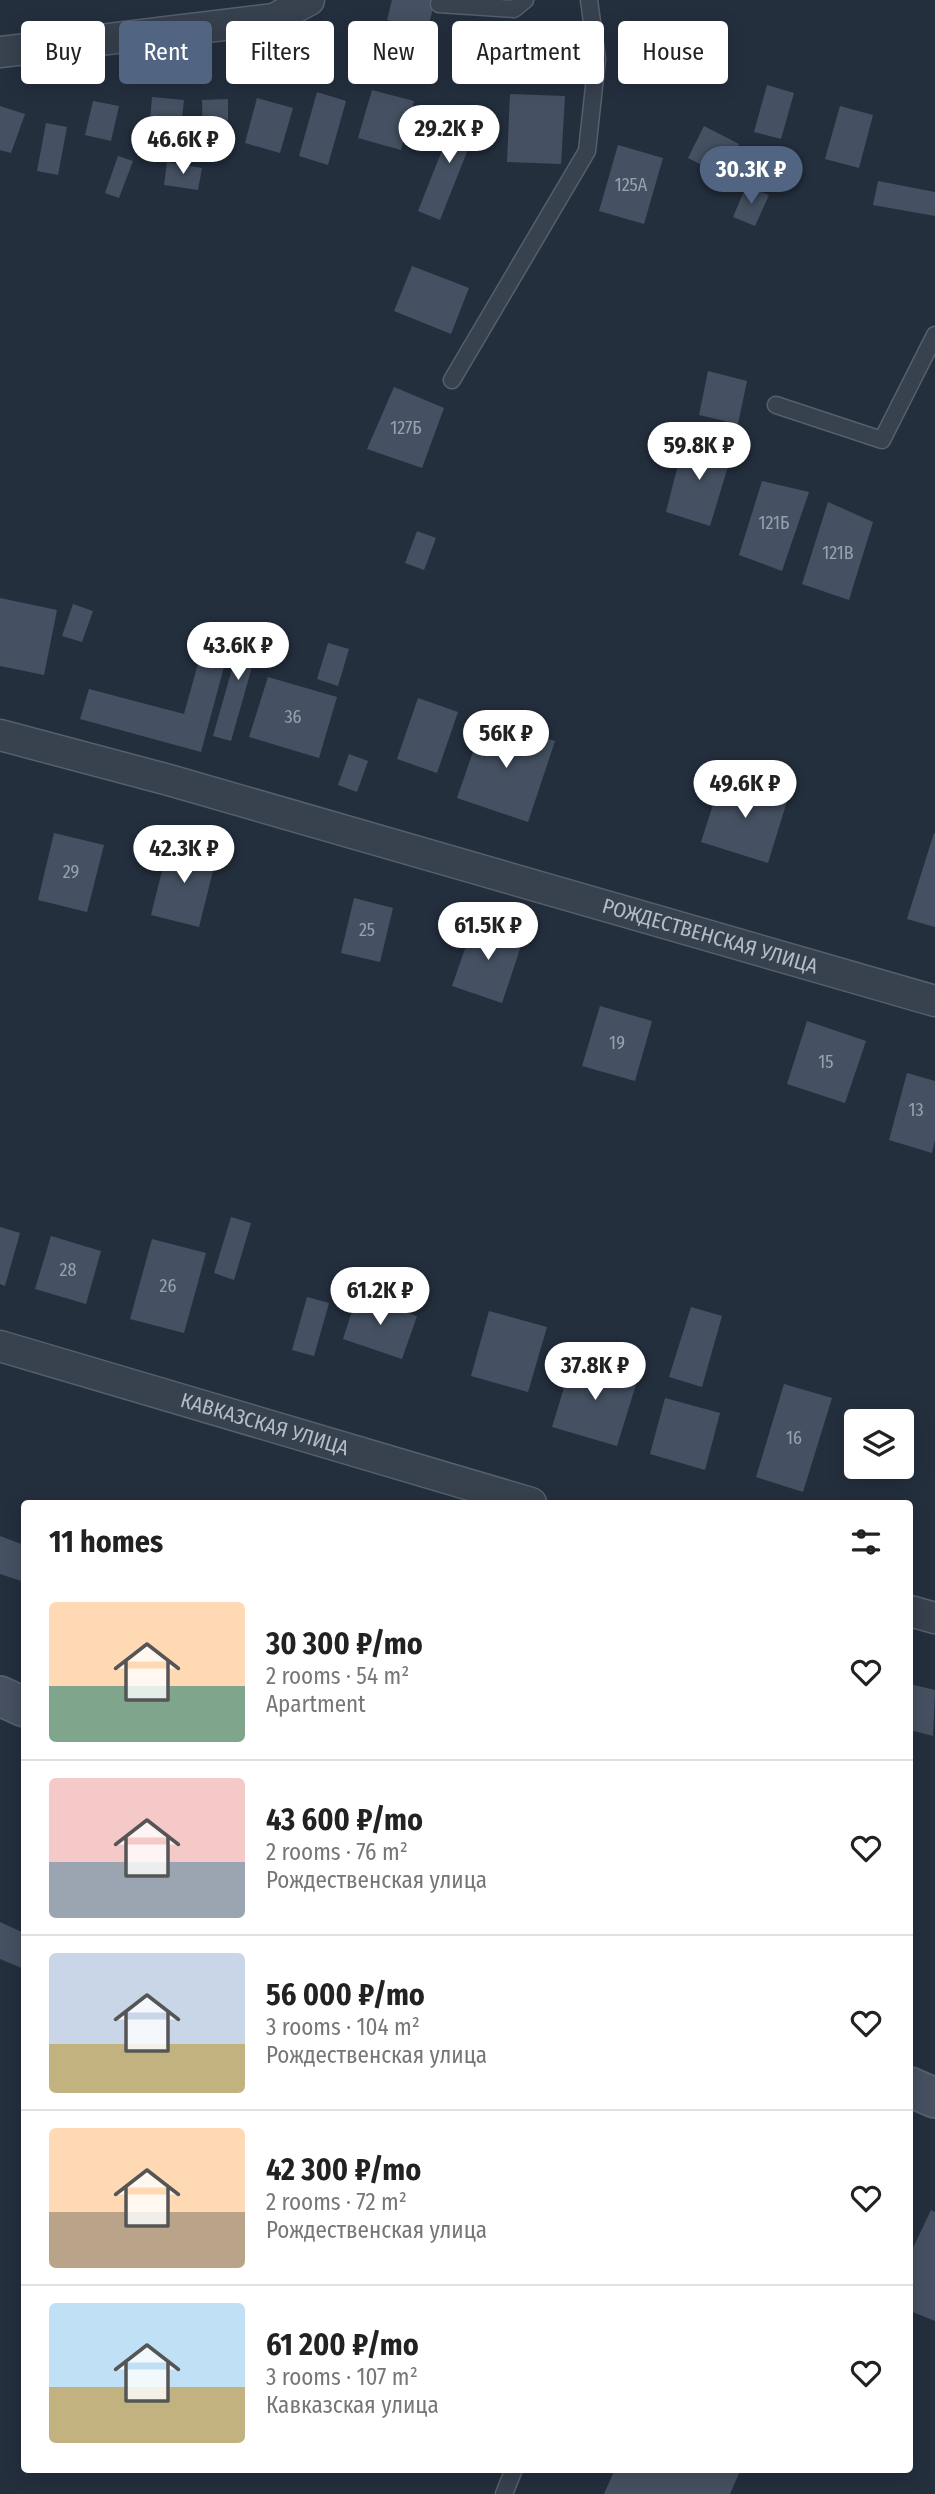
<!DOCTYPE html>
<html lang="en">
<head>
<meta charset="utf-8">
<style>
  :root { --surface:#fff; --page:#f2f2f2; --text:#222; --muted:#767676; --line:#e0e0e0; --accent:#516482 }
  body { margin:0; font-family:"Fira Sans Condensed",sans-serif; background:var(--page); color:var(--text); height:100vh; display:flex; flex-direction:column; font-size:26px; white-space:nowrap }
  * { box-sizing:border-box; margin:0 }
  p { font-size:23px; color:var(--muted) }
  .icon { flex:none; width:38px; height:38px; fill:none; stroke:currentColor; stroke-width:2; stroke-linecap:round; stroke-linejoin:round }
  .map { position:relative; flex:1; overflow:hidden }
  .side { position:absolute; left:21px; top:1500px; width:892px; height:973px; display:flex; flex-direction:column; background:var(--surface); border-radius:7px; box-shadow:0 4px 18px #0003 }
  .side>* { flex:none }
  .guide { position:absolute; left:21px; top:21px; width:894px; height:63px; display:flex; gap:14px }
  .fabs { position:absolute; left:844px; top:1409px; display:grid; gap:14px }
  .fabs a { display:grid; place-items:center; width:70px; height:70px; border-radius:7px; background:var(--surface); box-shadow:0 4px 18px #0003; font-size:35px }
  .price { position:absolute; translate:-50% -60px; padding:0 16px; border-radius:24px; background:#fff; color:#222; font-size:23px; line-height:46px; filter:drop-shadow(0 2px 4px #0008) }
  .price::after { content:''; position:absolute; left:50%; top:42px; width:21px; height:16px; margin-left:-10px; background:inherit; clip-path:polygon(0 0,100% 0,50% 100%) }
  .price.on { background:var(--accent); color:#fff }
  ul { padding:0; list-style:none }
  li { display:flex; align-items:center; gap:21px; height:175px; padding:0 28px }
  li+li { border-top:2px solid var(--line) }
  li span { display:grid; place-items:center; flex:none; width:196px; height:140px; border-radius:7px; color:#555 }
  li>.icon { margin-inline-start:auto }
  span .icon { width:84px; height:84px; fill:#fffc; stroke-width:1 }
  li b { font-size:30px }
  h2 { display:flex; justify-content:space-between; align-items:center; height:84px; padding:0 28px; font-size:30px }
  .tag { padding:0 24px; border-radius:7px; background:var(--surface); box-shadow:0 4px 18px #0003; font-size:24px; line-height:63px }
  .tag.on { background:var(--accent); color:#fff }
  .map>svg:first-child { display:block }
  .building { fill:#455162 }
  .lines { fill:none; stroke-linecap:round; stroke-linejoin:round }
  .service-casing { stroke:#565f6c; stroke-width:19 }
  .minor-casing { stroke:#565f6c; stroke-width:33 }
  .secondary-casing { stroke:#565f6c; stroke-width:42 }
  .service { stroke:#38414e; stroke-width:16 }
  .minor { stroke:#38414e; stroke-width:30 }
  .secondary { stroke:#465061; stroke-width:38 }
  .labels { text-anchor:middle; stroke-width:5; stroke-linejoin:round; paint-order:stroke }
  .number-label { font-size:18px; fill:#98a1af }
  .street-label { font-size:21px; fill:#b4bcc9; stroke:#1d2633 }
</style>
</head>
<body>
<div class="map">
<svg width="935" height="2494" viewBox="0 0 935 2494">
  <rect width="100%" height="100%" fill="#242f3e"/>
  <!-- building -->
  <path class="building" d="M392,0H435L428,28L387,20Z
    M767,85L794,93L781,139L754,132Z
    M372,90L414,101L401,150L358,138Z
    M317,92L346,101L328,165L299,156Z
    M510,94L565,96L561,164L507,162Z
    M152,97L184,100L180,137L149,133Z
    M257,98L293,108L280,153L245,143Z
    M228,99V137L203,139L202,100Z
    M93,101L119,106L111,141L85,135Z
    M0,106L25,114L11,153L0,150Z
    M840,106L873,115L859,168L825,159Z
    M458,110L480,119L440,220L418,211Z
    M46,123L67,127L58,175L37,171Z
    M704,126L739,144L723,176L688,158Z
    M618,145L663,158L644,224L599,211Z
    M118,156L133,161L119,198L105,193Z
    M167,162L202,168L198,190L164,185Z
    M878,181L935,192V216L873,205Z
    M746,186L769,195L755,226L733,217Z
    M412,266L469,288L451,334L394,311Z
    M708,371L747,381L738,424L699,415Z
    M394,387L444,408L422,468L367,449Z
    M684,441L733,450L710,526L666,512Z
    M762,481L809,492L782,571L739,555Z
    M828,502L873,522L849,600L802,584Z
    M417,531L436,538L424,570L405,563Z
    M0,598L57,610L44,675L0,666Z
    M73,604L93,611L82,642L62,636Z
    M245,623L263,628L231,741L213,736Z
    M328,643L349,649L338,686L317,679Z
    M199,660L224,667L201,752L80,719L89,689L184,714Z
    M268,677L337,697L319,758L249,737Z
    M418,698L458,712L437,773L397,759Z
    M485,717L555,741L528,822L457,798Z
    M349,754L368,761L357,792L338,785Z
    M722,777L788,798L768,863L701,842Z
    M54,833L104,845L87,912L38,900Z
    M934,833H935V927L907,919Z
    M169,843L217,855L199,927L151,915Z
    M354,898L393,908L380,962L341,953Z
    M475,920L524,937L502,1003L452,986Z
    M600,1006L652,1021L635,1081L582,1066Z
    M807,1021L866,1041L845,1103L787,1084Z
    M907,1073L935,1081V1140L932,1153L889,1140Z
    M231,1217L251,1223L234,1280L214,1273Z
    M0,1227L20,1233L5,1286L0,1284Z
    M51,1236L101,1251L86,1304L35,1289Z
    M152,1239L206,1253L184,1333L130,1319Z
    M357,1296L417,1316L402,1359L343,1339Z
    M307,1297L329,1303L314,1356L292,1350Z
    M691,1307L722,1316L702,1387L669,1377Z
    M489,1311L547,1327L528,1392L471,1376Z
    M573,1358L638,1378L617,1446L552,1427Z
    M784,1384L832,1398L803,1492L756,1477Z
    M665,1398L720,1413L705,1470L650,1454Z
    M0,1536L24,1545V1582L0,1574Z
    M910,1684L935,1690L933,1736L910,1730Z
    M0,1922L24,1933V1969L0,1959Z
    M931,2210L935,2212V2321L910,2311V2254Z
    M615,2469H741L730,2494H604Z"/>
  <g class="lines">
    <!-- service casing -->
    <g class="service-casing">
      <path id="service" d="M439,4L514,9L525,0
        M452,380L587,151L597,59L589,0
        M776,405L882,440L935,335
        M504,2494L514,2469"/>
    </g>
    <!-- minor casing -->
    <g class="minor-casing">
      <g id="minor">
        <path d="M0,52L274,19L309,0"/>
        <path id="s1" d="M0,735L169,780L935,1001"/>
        <path id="s2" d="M0,1346L531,1503"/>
        <path d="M910,1611L935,1618"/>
      </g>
    </g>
    <!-- secondary casing -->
    <g class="secondary-casing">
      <path id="secondary" d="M0,1696L24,1707
        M910,2087L935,2098"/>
    </g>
    <!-- service -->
    <use href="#service" class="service"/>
    <!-- minor -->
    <use href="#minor" class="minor"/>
    <!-- secondary -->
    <use href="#secondary" class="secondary"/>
  </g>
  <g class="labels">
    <!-- number labels -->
    <g class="number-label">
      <text x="631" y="191">125А</text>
      <text x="406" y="434">127Б</text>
      <text x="774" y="529">121Б</text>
      <text x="838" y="559">121В</text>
      <text x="293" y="723">36</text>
      <text x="71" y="878">29</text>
      <text x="367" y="936">25</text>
      <text x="617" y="1049">19</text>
      <text x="826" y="1068">15</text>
      <text x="916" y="1116">13</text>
      <text x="68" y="1276">28</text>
      <text x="168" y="1292">26</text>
      <text x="794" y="1444">16</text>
    </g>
    <!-- street labels -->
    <g class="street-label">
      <text dy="7" stroke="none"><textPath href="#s1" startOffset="738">РОЖДЕСТВЕНСКАЯ УЛИЦА</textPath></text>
      <text dy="7" stroke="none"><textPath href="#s2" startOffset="276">КАВКАЗСКАЯ УЛИЦА</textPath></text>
    </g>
  </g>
</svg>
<div class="fabs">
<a><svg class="icon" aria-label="layers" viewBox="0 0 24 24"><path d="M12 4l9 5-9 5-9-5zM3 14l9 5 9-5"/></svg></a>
</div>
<b class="price" style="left:449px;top:165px">29.2K ₽</b>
<b class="price" style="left:183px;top:176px">46.6K ₽</b>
<b class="price on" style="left:751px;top:206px">30.3K ₽</b>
<b class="price" style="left:699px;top:482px">59.8K ₽</b>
<b class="price" style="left:238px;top:682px">43.6K ₽</b>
<b class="price" style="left:506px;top:770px">56K ₽</b>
<b class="price" style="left:745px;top:820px">49.6K ₽</b>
<b class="price" style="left:184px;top:885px">42.3K ₽</b>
<b class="price" style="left:488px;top:962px">61.5K ₽</b>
<b class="price" style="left:380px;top:1327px">61.2K ₽</b>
<b class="price" style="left:595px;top:1402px">37.8K ₽</b>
<div class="guide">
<a class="tag">Buy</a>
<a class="tag on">Rent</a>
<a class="tag">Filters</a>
<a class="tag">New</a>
<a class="tag">Apartment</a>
<a class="tag">House</a>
</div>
<section class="side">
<h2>11 homes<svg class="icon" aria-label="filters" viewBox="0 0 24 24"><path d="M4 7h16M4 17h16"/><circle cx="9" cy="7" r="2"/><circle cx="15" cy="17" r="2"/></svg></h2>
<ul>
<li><span style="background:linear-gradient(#ffd9b3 60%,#7fa58c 0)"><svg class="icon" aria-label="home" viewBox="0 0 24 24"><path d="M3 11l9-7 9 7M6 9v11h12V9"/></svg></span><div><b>30 300 ₽/mo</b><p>2 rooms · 54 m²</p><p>Apartment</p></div><svg class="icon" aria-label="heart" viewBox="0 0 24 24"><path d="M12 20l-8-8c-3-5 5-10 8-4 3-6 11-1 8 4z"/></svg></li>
<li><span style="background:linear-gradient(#f6c9c9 60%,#9aa5b1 0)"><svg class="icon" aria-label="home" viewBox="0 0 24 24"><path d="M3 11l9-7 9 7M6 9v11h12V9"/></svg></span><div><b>43 600 ₽/mo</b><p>2 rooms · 76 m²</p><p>Рождественская улица</p></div><svg class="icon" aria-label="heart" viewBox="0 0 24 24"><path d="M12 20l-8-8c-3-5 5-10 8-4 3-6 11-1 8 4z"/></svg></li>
<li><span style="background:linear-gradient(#c9d6e8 65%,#c2b280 0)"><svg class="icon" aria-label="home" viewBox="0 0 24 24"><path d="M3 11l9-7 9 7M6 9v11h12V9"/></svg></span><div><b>56 000 ₽/mo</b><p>3 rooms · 104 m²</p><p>Рождественская улица</p></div><svg class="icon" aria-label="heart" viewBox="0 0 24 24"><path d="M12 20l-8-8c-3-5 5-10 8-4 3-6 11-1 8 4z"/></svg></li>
<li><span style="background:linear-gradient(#ffd9b3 60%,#b9a48a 0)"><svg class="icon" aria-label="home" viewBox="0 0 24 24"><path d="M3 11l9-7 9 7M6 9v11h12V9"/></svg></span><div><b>42 300 ₽/mo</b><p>2 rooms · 72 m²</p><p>Рождественская улица</p></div><svg class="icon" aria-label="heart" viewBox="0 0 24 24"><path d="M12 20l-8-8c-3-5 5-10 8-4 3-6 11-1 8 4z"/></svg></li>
<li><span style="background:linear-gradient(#bfe0f5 60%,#c2b280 0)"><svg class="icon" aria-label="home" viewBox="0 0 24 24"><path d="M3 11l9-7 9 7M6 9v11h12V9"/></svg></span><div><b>61 200 ₽/mo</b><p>3 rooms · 107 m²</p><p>Кавказская улица</p></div><svg class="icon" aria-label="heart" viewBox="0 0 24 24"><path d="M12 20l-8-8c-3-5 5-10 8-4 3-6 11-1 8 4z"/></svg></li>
</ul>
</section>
</div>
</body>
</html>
